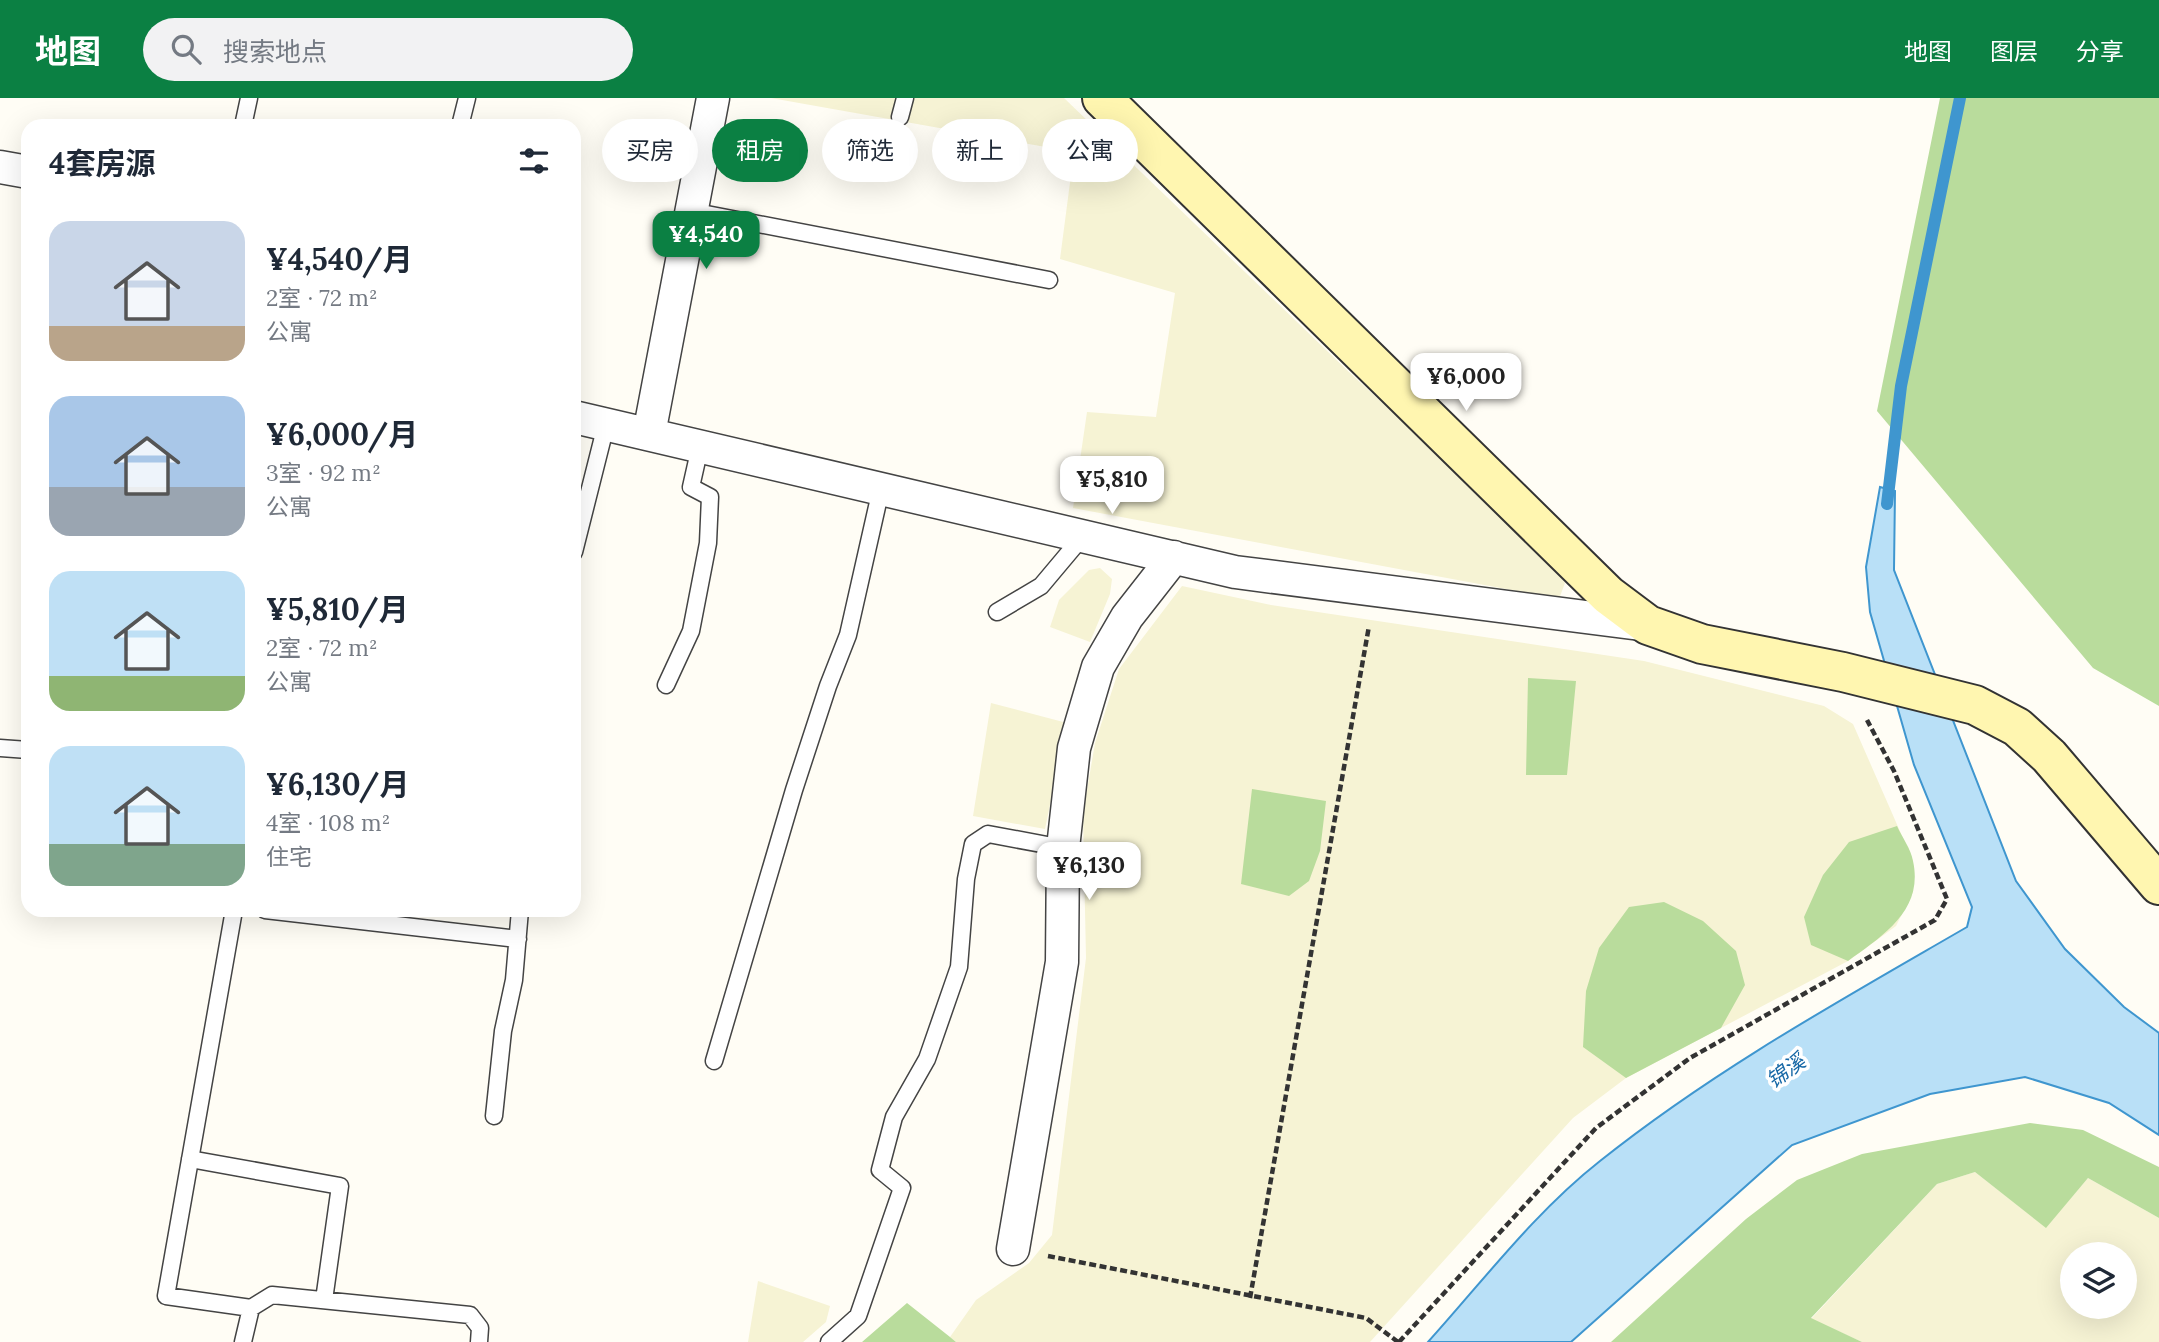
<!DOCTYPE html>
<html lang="zh">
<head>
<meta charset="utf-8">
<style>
  :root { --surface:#fff; --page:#f2f2f3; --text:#1f2937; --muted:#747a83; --accent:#0b8043 }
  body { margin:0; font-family:Lora,"Noto Sans SC",serif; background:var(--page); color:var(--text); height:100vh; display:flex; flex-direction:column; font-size:26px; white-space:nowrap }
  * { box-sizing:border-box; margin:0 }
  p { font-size:23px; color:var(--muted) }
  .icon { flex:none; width:38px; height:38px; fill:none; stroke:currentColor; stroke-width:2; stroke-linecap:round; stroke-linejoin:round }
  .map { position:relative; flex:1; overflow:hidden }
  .drawer { position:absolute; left:21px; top:21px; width:560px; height:798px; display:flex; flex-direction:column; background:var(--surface); border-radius:21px; box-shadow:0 7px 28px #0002 }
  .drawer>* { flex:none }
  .top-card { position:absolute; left:602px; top:21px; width:665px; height:63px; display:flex; gap:14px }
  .controls { position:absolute; left:2060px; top:1144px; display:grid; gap:14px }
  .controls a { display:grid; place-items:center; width:77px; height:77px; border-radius:50%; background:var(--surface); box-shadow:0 7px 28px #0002; font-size:35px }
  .price { position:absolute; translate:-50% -60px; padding:0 16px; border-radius:14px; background:#fff; color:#222; font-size:23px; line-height:46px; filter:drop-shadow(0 2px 4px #0008) }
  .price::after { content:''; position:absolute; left:50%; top:42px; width:21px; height:16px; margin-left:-10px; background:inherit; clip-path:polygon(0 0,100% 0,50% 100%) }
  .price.current { background:var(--accent); color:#fff }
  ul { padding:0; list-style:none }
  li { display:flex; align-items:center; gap:21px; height:175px; padding:0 28px }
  li span { display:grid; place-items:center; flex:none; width:196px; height:140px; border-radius:21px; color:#555 }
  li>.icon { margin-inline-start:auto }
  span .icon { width:84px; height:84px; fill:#fffc; stroke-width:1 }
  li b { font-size:30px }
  h2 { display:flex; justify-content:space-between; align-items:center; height:84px; padding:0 28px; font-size:30px }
  .pill { padding:0 24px; border-radius:32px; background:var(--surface); box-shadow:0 7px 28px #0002; font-size:24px; line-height:63px }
  .pill.current { background:var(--accent); color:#fff }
  header { display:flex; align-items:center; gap:42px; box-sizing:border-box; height:98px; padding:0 35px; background:var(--accent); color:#fff }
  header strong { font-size:33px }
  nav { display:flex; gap:38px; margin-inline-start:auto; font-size:24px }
  .search { width:490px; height:63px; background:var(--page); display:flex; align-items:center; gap:18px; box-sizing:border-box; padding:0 24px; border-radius:38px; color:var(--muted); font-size:26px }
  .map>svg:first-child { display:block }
  .farmland { fill:#f6f3d4; fill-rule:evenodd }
  .forest { fill:#b9dc9c }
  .water { fill:#b9e0f7; stroke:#3f96cf; stroke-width:2 }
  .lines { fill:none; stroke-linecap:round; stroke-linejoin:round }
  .stream { stroke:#3f96cf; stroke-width:12 }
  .lane-casing { stroke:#444; stroke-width:19 }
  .street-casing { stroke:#444; stroke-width:35 }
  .secondary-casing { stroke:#333; stroke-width:42 }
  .path { stroke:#333; stroke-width:4.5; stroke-dasharray:7 3.5; stroke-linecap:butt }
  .lane { stroke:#fff; stroke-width:16 }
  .street { stroke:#fff; stroke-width:32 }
  .secondary { stroke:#fff6b0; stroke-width:38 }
  .labels { text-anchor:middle; stroke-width:7; stroke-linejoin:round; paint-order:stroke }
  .water-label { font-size:21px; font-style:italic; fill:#1768a6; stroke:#fff }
</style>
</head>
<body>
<header>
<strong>地图</strong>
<div class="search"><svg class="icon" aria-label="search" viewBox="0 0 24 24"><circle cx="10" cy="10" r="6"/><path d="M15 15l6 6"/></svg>搜索地点</div>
<nav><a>地图</a><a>图层</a><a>分享</a></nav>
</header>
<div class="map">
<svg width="2159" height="1244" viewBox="0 0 2159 1244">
  <rect width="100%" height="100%" fill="#fffdf5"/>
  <!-- farmland -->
  <path class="farmland" d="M771,0H1064L1349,274L1543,454L1565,485L1559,501L1073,410L1087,314L1156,319L1175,195L1060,161L1074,54Z
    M1100,470L1112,481L1110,496L1090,544L1050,529L1059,502L1089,472Z
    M1182,488L1271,507L1644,563L1824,608L1853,626L1913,763V794L1896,828L1848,863L1626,980L1573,1020L1370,1244H956L950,1239L976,1202L1029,1165L1052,1137L1086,860L1083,716L1095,645L1119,571Z
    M991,605L1067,625L1045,731L973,718Z
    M1975,1074L2046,1129L2088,1080L2159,1120V1244H1862L1811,1221L1937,1086ZM2072,1157H2124V1209H2072Z
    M758,1183L830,1208L826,1224L803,1244H748Z"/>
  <!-- forest -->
  <path class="forest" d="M1940,0H2159V608L2093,570L1877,313Z
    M1528,580L1576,583L1567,677H1526Z
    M1252,691L1326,703L1320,753L1309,783L1289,798L1241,786Z
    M1897,728C1902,739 1911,751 1913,763C1924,813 1882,838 1848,863L1811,847L1804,819L1823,777L1849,744Z
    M1664,804L1703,823L1736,853L1745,887L1721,930L1626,980L1583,949L1586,893L1599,850L1629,809Z
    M2030,1025L2083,1032L2159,1069V1120L2088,1080L2046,1130L1975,1074L1937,1086L1811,1220L1862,1244H1611L1746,1121L1797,1082L1862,1056Z
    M907,1205L950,1239L956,1244H862Z"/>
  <!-- water -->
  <path class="water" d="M1880,389L1895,393L1894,472L2016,783L2065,851L2124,909L2159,935V1037L2109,1005L2025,979L1930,996L1792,1047L1571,1244H1428C1483,1183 1535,1114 1600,1063C1714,972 1841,902 1967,829L1972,809L1914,667L1870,514L1866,469Z"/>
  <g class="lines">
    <!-- stream -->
    <path class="stream" d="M1887,406L1901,288L1960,0"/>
    <!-- lane casing -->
    <g class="lane-casing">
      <path id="lane" d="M900,19L905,0
        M243,28L249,0
        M460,28L467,0
        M691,113L1049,182
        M574,454L606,327
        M997,514L1041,488L1083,438
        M666,587L691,533L708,445L710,399L691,389L700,349
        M0,650L28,652
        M234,812L166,1198L251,1210L272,1197L470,1217L480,1230L479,1244
        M265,812L518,841
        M714,963L794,692L828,588L848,537L881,391
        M494,1018L503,933L514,882L520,812
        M190,1061L340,1088L324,1202
        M243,1244L251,1210
        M829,1244L858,1218L902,1090L880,1072L894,1019L927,961L959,869L966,781L973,746L988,736L1063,750"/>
    </g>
    <!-- street casing -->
    <g class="street-casing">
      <path id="street" d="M0,69L28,74
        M574,319L1235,474L1648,527
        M649,336L713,0
        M1013,1151L1062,864L1063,750L1074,650L1098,569L1127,519L1174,459"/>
    </g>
    <!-- secondary casing -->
    <g class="secondary-casing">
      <path id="secondary" d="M1102,0L1608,497L1648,527L1702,546L1843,574L1975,607L2017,629L2049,658L2159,787"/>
    </g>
    <!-- path -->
    <path class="path" d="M1048,1158L1366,1220L1398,1244
      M1250,1200L1369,528
      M1399,1244L1596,1030L1690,960L1935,822L1947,801L1894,673L1867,622"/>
    <!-- lane -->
    <use href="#lane" class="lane"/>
    <!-- street -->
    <use href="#street" class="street"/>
    <!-- secondary -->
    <use href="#secondary" class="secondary"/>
  </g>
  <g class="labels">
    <!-- water labels -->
    <g class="water-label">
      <text transform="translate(1786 973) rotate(-36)" y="7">锦溪</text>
    </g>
  </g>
</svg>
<div class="controls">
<a><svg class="icon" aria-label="layers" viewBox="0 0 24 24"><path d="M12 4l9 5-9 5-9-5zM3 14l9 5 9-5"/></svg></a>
</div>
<b class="price current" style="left:706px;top:173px">¥4,540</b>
<b class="price" style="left:1466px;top:315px">¥6,000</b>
<b class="price" style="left:1112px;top:418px">¥5,810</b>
<b class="price" style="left:1089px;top:804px">¥6,130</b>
<div class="top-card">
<a class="pill">买房</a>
<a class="pill current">租房</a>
<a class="pill">筛选</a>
<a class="pill">新上</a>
<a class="pill">公寓</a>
</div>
<section class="drawer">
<h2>4套房源<svg class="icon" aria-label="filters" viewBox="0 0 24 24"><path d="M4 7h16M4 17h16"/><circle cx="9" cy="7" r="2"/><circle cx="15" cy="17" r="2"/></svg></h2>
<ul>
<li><span style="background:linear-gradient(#c9d6e8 75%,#b9a48a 0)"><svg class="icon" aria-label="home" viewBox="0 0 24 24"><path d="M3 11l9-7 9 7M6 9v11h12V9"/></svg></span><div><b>¥4,540/月</b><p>2室 · 72 m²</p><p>公寓</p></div></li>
<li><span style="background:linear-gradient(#a9c7e8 65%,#9aa5b1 0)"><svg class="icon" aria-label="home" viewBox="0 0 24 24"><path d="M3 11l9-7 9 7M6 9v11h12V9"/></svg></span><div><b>¥6,000/月</b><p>3室 · 92 m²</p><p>公寓</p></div></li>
<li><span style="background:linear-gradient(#bfe0f5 75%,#8fb573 0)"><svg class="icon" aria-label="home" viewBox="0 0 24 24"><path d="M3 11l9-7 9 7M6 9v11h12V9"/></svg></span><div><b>¥5,810/月</b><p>2室 · 72 m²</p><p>公寓</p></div></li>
<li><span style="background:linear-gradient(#bfe0f5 70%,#7fa58c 0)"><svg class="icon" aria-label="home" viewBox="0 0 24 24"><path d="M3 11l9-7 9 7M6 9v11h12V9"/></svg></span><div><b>¥6,130/月</b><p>4室 · 108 m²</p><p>住宅</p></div></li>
</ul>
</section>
</div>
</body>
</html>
